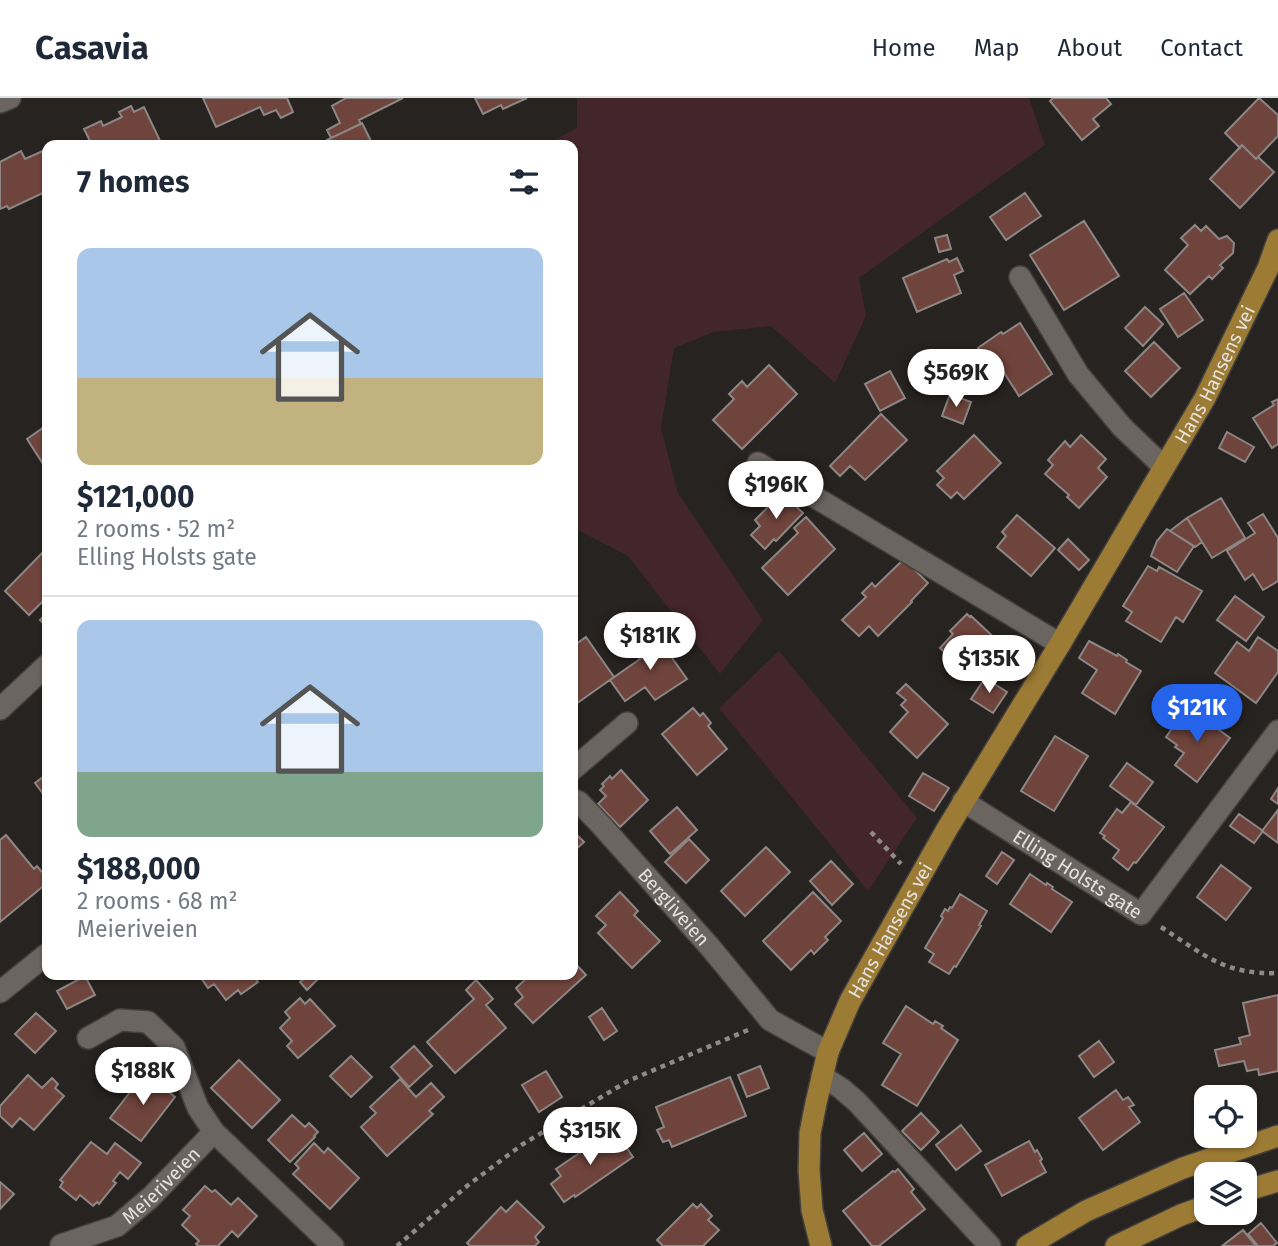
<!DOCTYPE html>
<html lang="en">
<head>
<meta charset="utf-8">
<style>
  :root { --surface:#fff; --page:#f2f2f3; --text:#1f2937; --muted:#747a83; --line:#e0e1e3; --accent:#2563eb }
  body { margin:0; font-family:"Fira Sans",sans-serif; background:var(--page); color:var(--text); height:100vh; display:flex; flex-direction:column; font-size:26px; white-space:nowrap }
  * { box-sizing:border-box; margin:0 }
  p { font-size:23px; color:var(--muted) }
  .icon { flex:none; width:38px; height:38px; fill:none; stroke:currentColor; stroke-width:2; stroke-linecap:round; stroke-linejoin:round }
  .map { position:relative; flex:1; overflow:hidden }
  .side { position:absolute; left:42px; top:42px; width:536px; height:840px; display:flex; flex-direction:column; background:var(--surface); border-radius:14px; box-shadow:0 2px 5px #0004 }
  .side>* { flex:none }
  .tools { position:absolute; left:1194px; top:987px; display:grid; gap:14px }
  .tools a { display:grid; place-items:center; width:63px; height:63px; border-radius:14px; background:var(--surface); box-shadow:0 2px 5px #0004; font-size:35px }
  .price { position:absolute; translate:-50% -60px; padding:0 16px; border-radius:24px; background:#fff; color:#222; font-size:23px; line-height:46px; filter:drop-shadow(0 2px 4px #0008) }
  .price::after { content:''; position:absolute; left:50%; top:42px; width:21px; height:16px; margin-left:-10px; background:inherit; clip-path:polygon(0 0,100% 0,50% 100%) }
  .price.selected { background:var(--accent); color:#fff }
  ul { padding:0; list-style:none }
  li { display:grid; align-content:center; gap:14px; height:371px; padding:0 35px }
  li+li { border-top:2px solid var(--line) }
  li span { display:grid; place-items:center; height:217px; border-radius:14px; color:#555 }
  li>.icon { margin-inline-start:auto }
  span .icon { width:126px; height:126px; fill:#fffc; stroke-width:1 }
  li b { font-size:30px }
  h2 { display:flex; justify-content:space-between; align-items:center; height:84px; padding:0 35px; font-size:30px }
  header { display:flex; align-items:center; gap:42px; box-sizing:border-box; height:98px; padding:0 35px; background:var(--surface); border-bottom:2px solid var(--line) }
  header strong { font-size:33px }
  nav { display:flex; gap:38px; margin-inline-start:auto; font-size:24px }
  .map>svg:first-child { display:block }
  .green { fill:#43252c }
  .building { fill:#6f443c; stroke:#8c8684; stroke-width:2 }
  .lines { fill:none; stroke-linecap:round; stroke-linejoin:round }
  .minor-casing { stroke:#433f3d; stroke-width:24 }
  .major-casing { stroke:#433f3d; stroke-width:24 }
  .path { stroke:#8d8a88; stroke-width:4.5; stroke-dasharray:5 5; stroke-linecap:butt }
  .minor { stroke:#6b6562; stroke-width:21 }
  .major { stroke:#9c7b34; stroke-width:21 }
  .labels { text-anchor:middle; stroke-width:5; stroke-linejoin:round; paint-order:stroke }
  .street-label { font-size:19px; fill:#e4e1df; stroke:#272320 }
</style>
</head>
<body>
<header>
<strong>Casavia</strong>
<nav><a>Home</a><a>Map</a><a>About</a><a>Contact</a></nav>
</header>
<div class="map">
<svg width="1278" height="1148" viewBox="0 0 1278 1148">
  <rect width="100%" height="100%" fill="#272320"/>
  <!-- green -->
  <path class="green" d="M577,0H1029L1045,47L859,180L866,218L835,285L771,228L714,234L674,250L661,330L678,395L763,522L720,576L628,458L572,429V47H545L577,30Z
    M779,553L917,720L868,793L719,610Z"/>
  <!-- building -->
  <path class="building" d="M203,0H287L293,14L281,20L276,12L264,17L260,9L216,29Z
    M346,0H403L359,22L361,26L331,40L327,32L340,25L332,8Z
    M475,0H527L503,11L501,7L483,16Z
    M1053,0H1106L1111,6L1093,21L1099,28L1082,42L1050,3Z
    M1259,0L1278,17V38L1256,61L1242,47L1240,50L1225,35Z
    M131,8L134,14L144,9L162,47H92L84,31L101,23L103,28L122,19L119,14Z
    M362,25L373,47H329L327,42Z
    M1242,47L1256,61L1258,59L1274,74L1240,110L1210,81Z
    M47,51V89L44,91L45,94L9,111L7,108L0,111V64L21,53L25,61Z
    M1025,95L1041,118L1006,142L990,119Z
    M1084,123L1119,178L1064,212L1030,157Z
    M1195,127L1201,133L1206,128L1219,141L1227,138L1234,145L1233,155L1220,167L1223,170L1212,181L1209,178L1190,196L1165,172L1188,147L1181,140Z
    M947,137L951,151L939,154L935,140Z
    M957,160L963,173L954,177L961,195L917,214L903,180L947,161L949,164Z
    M1184,195L1203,222L1178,239L1160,211Z
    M1145,209L1163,226L1143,248L1125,230Z
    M1020,225L1052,276L1019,298L999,267L997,268L994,264L989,267L978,250L1001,234L1003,236Z
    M1154,244L1180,270L1151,299L1125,273Z
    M769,267L797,296L742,351L713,322L734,301L729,296L742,283L747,289Z
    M890,273L905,300L880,313L865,286Z
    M950,296L971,304L963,326L942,318Z
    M1278,301V346L1272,350L1253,320L1274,307L1272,304Z
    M881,316L907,342L865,382L850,368L840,378L830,368Z
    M47,327V372L27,341Z
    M1227,334L1254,349L1245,364L1219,350Z
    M974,337L1001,365L964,401L957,394L951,400L937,387L944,380L937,373Z
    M1081,337L1106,361L1098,370L1107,379L1079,410L1067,399L1069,397L1045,376L1053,367L1048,362L1065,343L1070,349Z
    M782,395L803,415L776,443L774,441L765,451L751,437L760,428L755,422Z
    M1221,400L1245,440L1212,460L1187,420Z
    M1263,416L1278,440V483L1263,492L1253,476L1245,482L1227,453L1255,435L1248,425Z
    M1017,417L1055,450L1031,478L997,449L1006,438L1002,434Z
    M806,419L835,451L788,497L762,470L798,435L794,430Z
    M1187,420L1202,444L1195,449L1170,433Z
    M1167,431L1194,448L1177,474L1151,458L1157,443Z
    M1068,441L1089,462L1079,472L1058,452Z
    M47,450V499L29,517L5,493Z
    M904,461L928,485L911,503L912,504L878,538L869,528L859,538L842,522L866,499L862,495L872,485L875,489Z
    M1148,468L1157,473L1159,469L1202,493L1183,524L1176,519L1161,544L1126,523L1132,514L1123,508Z
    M1235,498L1264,519L1246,543L1217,522Z
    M47,515V529L40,522Z
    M967,516L970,519L971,518L1000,545L969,578L940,550L953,536L950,533Z
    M655,536L687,581L655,602L645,589L625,603L610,582L640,561L634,551Z
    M586,539L614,579L576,606L572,601V549Z
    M1258,539L1278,553V574L1256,605L1215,575L1237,544L1249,553Z
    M1089,543L1117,558L1118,556L1127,562L1126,564L1141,573L1115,616L1082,595L1097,572L1079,560Z
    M985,580L1007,594L993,615L971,601Z
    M906,586L948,626L917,660L890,634L908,614L901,607L906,602L897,595Z
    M693,610L700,618L703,615L711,625L708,628L727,651L697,677L662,636Z
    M1184,614L1195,623L1199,617L1230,640L1197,684L1175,667L1184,655L1175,649L1177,647L1166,639Z
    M1055,638L1088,658L1054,713L1021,693Z
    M1127,665L1153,684L1136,707L1110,688Z
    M621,672L648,702L620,729L598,706L606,698L600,692L604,688L602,686L610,678L612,681Z
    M923,675L949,690L934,713L909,698Z
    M47,676V701L35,685Z
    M1278,690V706L1271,701Z
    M1131,704L1164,729L1136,765L1134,764L1128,772L1113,760L1119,752L1103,740L1105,738L1100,735L1117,711L1122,715Z
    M677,709L697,732L670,756L650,733Z
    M1278,712V745L1262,733Z
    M1239,716L1263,733L1254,745L1230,728Z
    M572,732L584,744L572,755Z
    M6,737L34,771L37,768L47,780V785L0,824V742Z
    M689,741L709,762L686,785L665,764Z
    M766,749L790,774L745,818L721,793Z
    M1002,754L1014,762L997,786L986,778Z
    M831,763L853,786L832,807L810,783Z
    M1221,767L1251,790L1226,822L1197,799Z
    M1030,776L1046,787L1047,785L1053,789L1052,791L1072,804L1051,834L1010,806Z
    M620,794L638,813L634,817L660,843L632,870L598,835L606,827L596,818Z
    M813,794L841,823L825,839L828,842L814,856L811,852L791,872L763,843Z
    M960,796L987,813L979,827L981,828L956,869L954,868L949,876L929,864L934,856L925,850L943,820L941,818L945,811L948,813L950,809L952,810Z
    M572,862L586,877L533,925L515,906L523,899L516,890L530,877H572Z
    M199,877H260L255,880L258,884L241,896L238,892L226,902L214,886L208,890Z
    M308,877H316L319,880L307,892L300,884Z
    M85,878L95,897L67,911L57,893Z
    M476,882L493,901L486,907L506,930L455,975L427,944L474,901L466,892Z
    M1278,897V973L1259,977L1258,971L1247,973L1244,963L1219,968L1215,952L1241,946L1239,940L1250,937L1243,905Z
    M300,900L305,906L310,901L335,928L298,960L287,948L292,943L280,930L290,920L285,914Z
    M906,908L933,926L935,923L943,928L941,930L958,942L917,1008L882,987L901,956L883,945Z
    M602,910L617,933L604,942L589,919Z
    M36,915L56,933L35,955L15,936Z
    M1099,943L1114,964L1094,979L1079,958Z
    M414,948L432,968L409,989L391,969Z
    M351,958L372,979L351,999L330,978Z
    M239,962L280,1002L252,1030L211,990Z
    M760,968L769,990L747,999L738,977Z
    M546,973L562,999L539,1014L522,987Z
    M145,975L175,999L141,1043L110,1020Z
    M28,977L42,990L52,980L58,986L55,990L64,998L34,1032L20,1020L12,1029L0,1018V1008Z
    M730,979L746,1018L672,1049L669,1042L663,1044L657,1032L664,1029L656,1009Z
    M400,981L416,999L431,985L444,999L429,1013L433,1016L387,1058L361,1029L376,1015L370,1009Z
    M1116,992L1123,1002L1128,999L1134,1007L1129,1009L1140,1024L1103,1052L1079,1020Z
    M921,1015L939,1034L921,1052L902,1033Z
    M292,1017L305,1029L309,1025L318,1034L314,1038L315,1039L290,1064L268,1042Z
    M961,1027L981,1053L956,1072L936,1047Z
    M864,1035L882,1056L862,1073L844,1052Z
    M604,1038L610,1046L620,1040L633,1059L575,1099L574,1097L564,1104L551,1086L561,1078L556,1071Z
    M1029,1043L1035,1054L1037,1052L1042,1061L1040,1063L1046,1074L1002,1098L985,1067Z
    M91,1044L107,1056L115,1045L141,1065L128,1081L120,1074L113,1083L116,1085L99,1106L97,1104L93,1108L80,1097L76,1102L60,1089L63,1084L60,1082Z
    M314,1045L324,1055L328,1050L359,1080L330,1111L293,1076L299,1070L295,1066Z
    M898,1071L914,1091L911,1094L925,1111L879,1148H872L843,1113L893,1073L895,1074Z
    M0,1084L14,1096L0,1111Z
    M205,1088L212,1094L215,1092L231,1107L238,1100L257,1118L238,1139L232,1133L218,1148H198L196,1146L199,1143L182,1127L190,1118L183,1112Z
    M517,1103L544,1129L535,1139L539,1144L535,1148H470L467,1145L501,1109L506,1114Z
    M693,1106L697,1110L701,1106L712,1118L708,1122L719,1132L703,1148H663L657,1142Z
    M1261,1125L1277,1145L1273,1148H1258L1248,1136Z
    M1243,1132L1256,1148H1222Z"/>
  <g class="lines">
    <!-- minor casing -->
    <g class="minor-casing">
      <g id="minor">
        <path d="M0,4L10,0"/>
        <path d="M1020,179L1078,276L1122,329L1164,369"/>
        <path d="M758,365L1060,546"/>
        <path d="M0,611L47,567"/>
        <path d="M572,672L627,625"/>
        <path id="s1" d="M572,701L579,704L601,727L710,849L770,922L828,954"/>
        <path id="s2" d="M963,703L1141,816L1278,633"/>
        <path d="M0,894L47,856"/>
        <path d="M88,940L120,922L148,924L174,949L198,1010L214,1034L333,1148"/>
        <path d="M822,978L842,991L857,1004L990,1148"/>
        <path id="s3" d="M61,1147L117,1128L151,1099L214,1034"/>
      </g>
    </g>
    <!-- major casing -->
    <g class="major-casing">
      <g id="major">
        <path d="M1244,1093L1278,1083"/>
        <path id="s4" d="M821,1148L812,1112L809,1072L810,1035L816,1005L828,954L850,903L947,731L1060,546L1205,300L1268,170L1278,142"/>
        <path d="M1027,1148L1086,1113L1183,1070L1278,1038"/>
        <path d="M1116,1148L1181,1117L1206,1108"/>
      </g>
    </g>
    <!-- path -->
    <path class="path" d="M871,734L901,766
      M1161,829C1204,857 1225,877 1278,875
      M397,1148L467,1088L523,1046L628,983L748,932"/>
    <!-- minor -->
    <use href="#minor" class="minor"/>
    <!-- major -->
    <use href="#major" class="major"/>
  </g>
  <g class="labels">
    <!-- street labels -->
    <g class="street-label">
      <text dy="7" stroke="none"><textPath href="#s4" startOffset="978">Hans Hansens vei</textPath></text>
      <text dy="7" stroke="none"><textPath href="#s2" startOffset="136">Elling Holsts gate</textPath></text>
      <text dy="7" stroke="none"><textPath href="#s1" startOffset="149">Bergliveien</textPath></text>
      <text dy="7" stroke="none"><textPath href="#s4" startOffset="334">Hans Hansens vei</textPath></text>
      <text dy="7" stroke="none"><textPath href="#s3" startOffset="119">Meieriveien</textPath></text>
    </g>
  </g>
</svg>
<div class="tools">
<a><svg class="icon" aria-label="locate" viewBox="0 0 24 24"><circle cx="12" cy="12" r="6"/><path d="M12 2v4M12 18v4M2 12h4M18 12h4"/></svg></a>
<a><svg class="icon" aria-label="layers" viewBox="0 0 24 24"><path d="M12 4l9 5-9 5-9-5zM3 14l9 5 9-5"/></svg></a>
</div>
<b class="price" style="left:956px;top:311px">$569K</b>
<b class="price" style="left:776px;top:423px">$196K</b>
<b class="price" style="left:650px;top:574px">$181K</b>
<b class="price" style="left:989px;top:597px">$135K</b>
<b class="price selected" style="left:1197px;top:646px">$121K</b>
<b class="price" style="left:143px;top:1009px">$188K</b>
<b class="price" style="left:590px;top:1069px">$315K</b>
<section class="side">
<h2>7 homes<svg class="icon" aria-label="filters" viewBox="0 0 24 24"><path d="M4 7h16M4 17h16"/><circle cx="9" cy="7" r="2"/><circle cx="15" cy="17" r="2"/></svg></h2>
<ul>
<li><span style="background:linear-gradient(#a9c7e8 60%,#c2b280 0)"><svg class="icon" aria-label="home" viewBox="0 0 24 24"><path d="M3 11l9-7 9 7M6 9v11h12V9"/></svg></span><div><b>$121,000</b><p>2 rooms · 52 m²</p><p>Elling Holsts gate</p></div></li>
<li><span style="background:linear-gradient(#a9c7e8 70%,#7fa58c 0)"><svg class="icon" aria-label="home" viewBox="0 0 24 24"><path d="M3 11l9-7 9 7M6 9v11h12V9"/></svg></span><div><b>$188,000</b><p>2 rooms · 68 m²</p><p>Meieriveien</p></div></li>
</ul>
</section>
</div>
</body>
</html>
